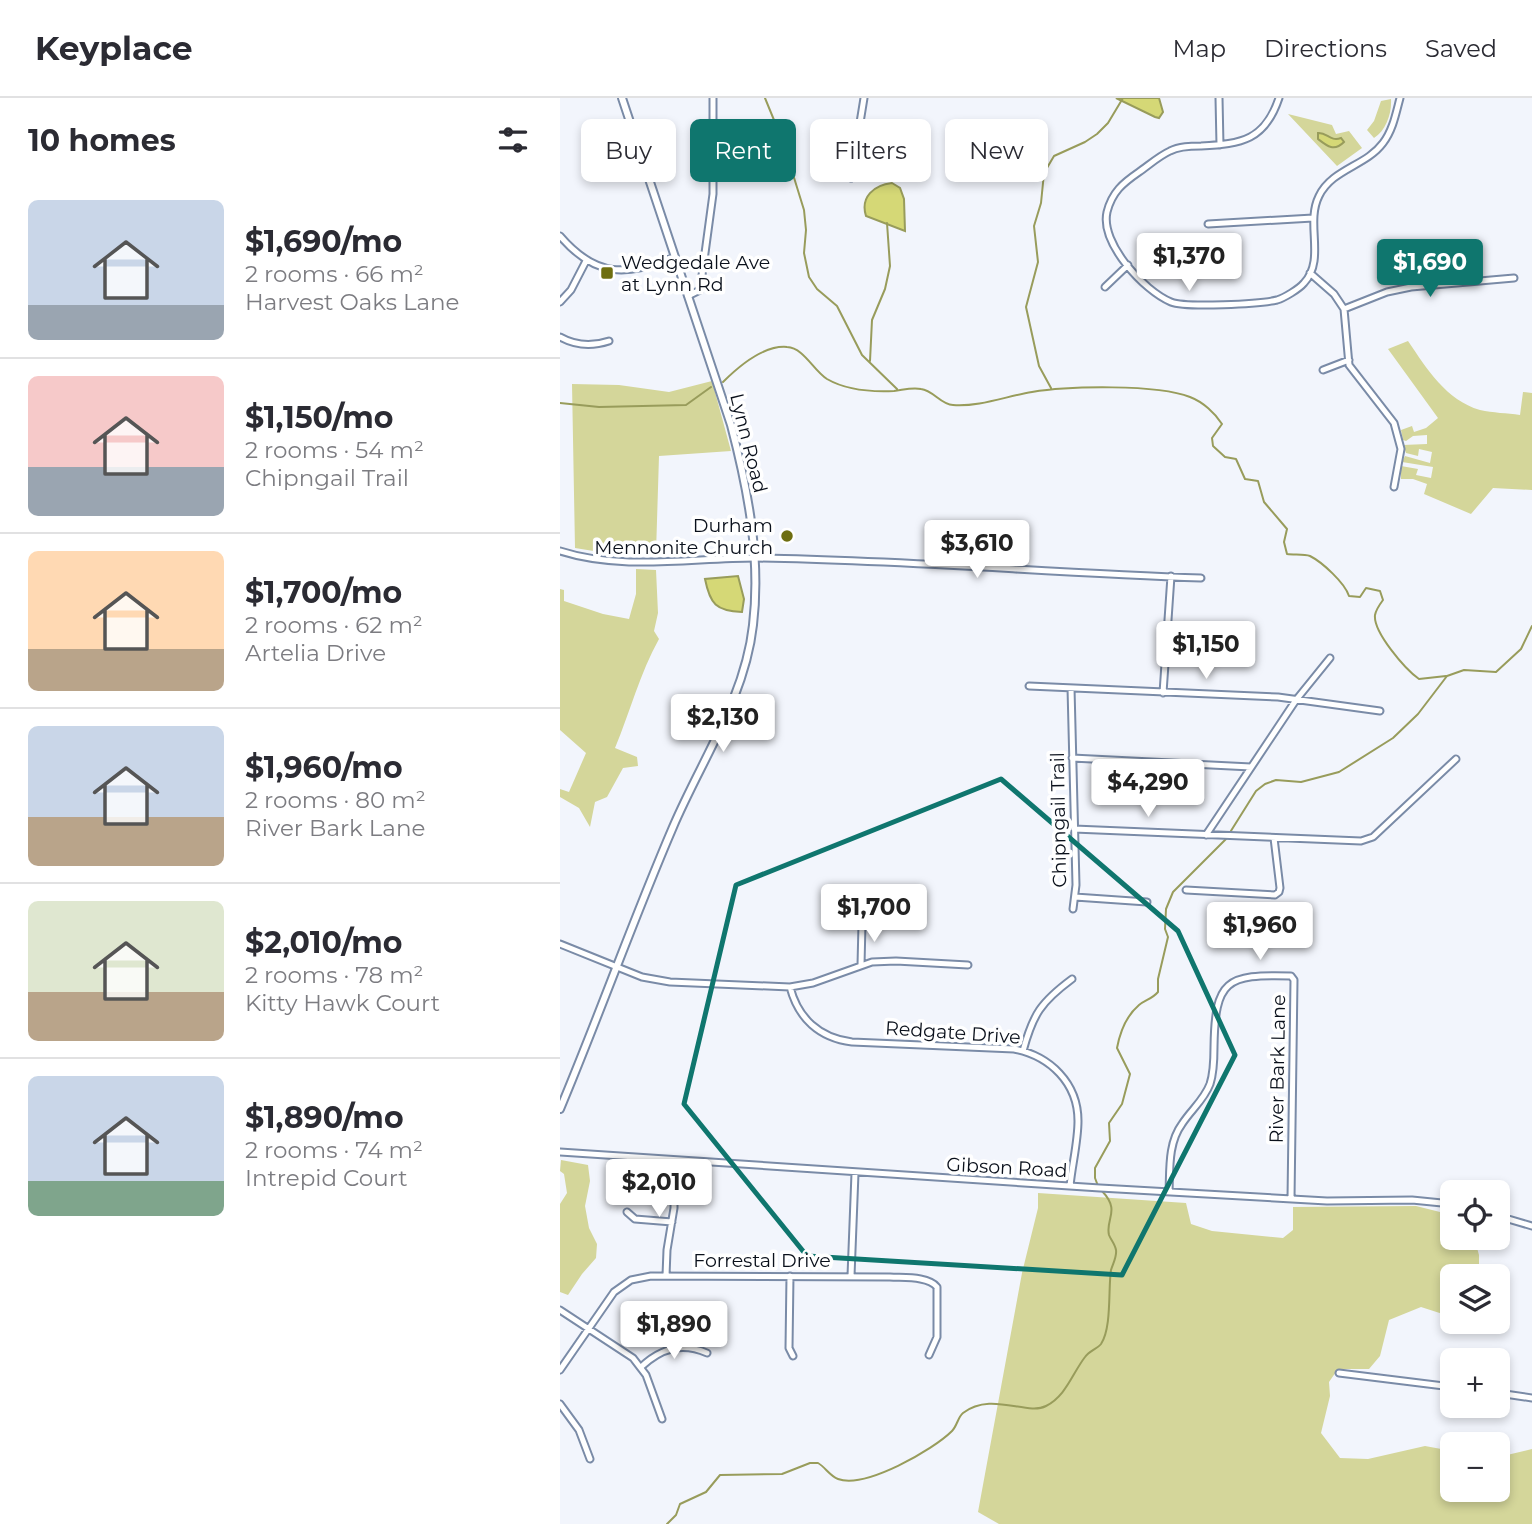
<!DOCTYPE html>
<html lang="en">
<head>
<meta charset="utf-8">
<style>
  :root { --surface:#fff; --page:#f2f2f3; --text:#2b2b33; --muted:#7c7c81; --line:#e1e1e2; --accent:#0f766e }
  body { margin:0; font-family:Montserrat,sans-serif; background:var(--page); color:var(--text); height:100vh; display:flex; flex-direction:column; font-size:26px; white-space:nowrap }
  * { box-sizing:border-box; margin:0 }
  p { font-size:23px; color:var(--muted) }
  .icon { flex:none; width:38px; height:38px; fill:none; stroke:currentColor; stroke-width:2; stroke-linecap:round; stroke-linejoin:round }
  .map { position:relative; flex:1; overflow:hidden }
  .panel { display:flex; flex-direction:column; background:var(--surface); width:560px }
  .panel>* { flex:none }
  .top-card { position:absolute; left:21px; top:21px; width:665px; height:63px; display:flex; gap:14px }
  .fabs { position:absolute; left:880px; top:1082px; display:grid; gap:14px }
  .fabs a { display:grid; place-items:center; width:70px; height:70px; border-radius:10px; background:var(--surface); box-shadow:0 4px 10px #0003; font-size:35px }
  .price { position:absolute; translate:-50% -60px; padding:0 16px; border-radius:7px; background:#fff; color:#222; font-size:23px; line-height:46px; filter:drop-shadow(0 2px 4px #0008) }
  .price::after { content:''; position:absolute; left:50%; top:42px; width:21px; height:16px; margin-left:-10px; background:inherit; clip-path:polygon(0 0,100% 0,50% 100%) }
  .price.current { background:var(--accent); color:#fff }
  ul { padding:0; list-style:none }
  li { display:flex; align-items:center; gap:21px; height:175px; padding:0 28px }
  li+li { border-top:2px solid var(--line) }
  li span { display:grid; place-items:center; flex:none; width:196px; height:140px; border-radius:10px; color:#555 }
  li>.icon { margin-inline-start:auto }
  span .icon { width:84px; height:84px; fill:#fffc; stroke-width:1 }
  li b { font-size:30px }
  h2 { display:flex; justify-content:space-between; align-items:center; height:84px; padding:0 28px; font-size:30px }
  .chip { padding:0 24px; border-radius:10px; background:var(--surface); box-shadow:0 4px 10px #0003; font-size:24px; line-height:63px }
  .chip.current { background:var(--accent); color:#fff }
  header { display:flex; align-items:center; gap:42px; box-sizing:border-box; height:98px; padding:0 35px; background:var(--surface); border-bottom:2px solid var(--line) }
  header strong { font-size:33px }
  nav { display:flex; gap:38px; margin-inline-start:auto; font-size:24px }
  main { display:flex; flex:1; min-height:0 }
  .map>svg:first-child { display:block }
  .green { fill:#d4d69a }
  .water { fill:#d5d876; stroke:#989c5b; stroke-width:2 }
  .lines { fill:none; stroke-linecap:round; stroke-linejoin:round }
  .stream { stroke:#989c5b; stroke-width:2 }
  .minor-casing { stroke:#7a8ba7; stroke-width:9 }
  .tertiary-casing { stroke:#7a8ba7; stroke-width:10 }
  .minor { stroke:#fff; stroke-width:5 }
  .tertiary { stroke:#fff; stroke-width:6 }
  .marked { fill:none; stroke:#0f766e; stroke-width:5; stroke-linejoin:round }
  .poi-dot { fill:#6e6e10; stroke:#fff; stroke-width:2.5 }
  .labels { text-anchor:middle; stroke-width:7; stroke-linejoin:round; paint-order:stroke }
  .poi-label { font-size:19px; fill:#0a101b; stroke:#fff; text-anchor:start }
  .street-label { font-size:19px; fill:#0a101b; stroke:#fff }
</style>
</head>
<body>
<header>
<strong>Keyplace</strong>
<nav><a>Map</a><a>Directions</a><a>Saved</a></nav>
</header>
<main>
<section class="panel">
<h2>10 homes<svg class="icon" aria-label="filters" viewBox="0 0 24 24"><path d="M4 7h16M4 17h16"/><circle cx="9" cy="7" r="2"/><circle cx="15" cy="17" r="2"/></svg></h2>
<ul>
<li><span style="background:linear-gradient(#c9d6e8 75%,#9aa5b1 0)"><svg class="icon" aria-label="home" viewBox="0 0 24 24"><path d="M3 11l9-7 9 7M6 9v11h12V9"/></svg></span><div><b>$1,690/mo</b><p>2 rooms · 66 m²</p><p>Harvest Oaks Lane</p></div></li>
<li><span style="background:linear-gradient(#f6c9c9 65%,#9aa5b1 0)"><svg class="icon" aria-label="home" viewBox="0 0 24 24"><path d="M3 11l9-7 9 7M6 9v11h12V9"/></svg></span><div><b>$1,150/mo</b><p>2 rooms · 54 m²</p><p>Chipngail Trail</p></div></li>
<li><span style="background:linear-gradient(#ffd9b3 70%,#b9a48a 0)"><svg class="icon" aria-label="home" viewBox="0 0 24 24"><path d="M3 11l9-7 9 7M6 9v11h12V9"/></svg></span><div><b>$1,700/mo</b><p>2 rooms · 62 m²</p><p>Artelia Drive</p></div></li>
<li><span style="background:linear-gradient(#c9d6e8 65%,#b9a48a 0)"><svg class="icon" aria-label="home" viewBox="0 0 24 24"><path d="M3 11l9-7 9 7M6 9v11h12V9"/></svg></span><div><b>$1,960/mo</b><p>2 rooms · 80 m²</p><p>River Bark Lane</p></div></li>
<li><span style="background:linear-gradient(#dfe7d0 65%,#b9a48a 0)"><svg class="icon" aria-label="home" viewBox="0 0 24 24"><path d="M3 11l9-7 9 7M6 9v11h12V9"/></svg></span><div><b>$2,010/mo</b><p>2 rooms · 78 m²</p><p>Kitty Hawk Court</p></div></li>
<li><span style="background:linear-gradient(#c9d6e8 75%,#7fa58c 0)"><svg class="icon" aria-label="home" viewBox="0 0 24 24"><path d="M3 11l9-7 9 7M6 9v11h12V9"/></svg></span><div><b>$1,890/mo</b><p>2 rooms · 74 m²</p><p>Intrepid Court</p></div></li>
</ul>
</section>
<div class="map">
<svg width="972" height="1426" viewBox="0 0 972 1426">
  <rect width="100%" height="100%" fill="#f2f5fc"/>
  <!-- green -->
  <path class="green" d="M831,1C832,15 826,33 814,40L807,32L814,23L821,3Z
    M728,16L772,27L776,36L789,33L802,50L777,68Z
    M848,243C867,271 886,302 920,312C933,315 947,315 960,317L963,294L972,295V392L933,390L911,416L864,396L867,386L853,381H841V368L858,371L856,377L871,380L873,369L842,364L845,358L870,365L872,354L859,351L858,358L846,355L843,347L867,346V337L853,338L846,343L843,342L841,332L852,328L854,334L866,330L878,320L828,251Z
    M152,283L171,353L99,358L96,455H46L15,450L12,286L59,287L109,294Z
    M76,471L96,472L98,515L94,533L99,541C80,575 70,614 55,650L77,659L78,668L63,670L47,699L35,704L30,729L19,710L0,699V691L9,694L26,655L0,632V491L4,492V503L43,516L69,521L76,496Z
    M1,1062L28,1067L30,1083L25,1108L29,1130L37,1146L36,1160L22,1176L8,1197L0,1194V1106L7,1095L4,1076L0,1073Z
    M478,1095L626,1105L631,1126L652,1133L723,1140L733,1132V1109L856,1108L892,1117V1139H914L919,1157V1178H892V1219L861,1209L829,1222L820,1258L809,1271H778L769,1284L770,1298L761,1335L780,1360L808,1361L865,1348L892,1353V1391H938V1357H947L972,1351V1426H439L418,1414L462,1175L478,1110Z"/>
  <!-- water -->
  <path class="water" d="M556,0H599L603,14L599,20L595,19Z
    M758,35C767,34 770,44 781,40L784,44C774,54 767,48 758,41Z
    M332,85L340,90L344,101L345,133L306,118C300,99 314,87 332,85Z
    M178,478L184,501L182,514C156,513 150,506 145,481Z"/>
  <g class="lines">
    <!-- stream -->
    <path class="stream" d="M205,0L223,44L244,112L246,132L244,155L249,179L257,191L277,208L302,257L337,291
      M310,263L312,222L325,191L330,168L327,125
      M163,284C178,269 203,247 227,249C244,250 253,272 267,281C286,292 313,294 334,293C343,292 352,289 361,291C373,292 381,307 393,307C419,309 447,298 472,294C508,288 597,286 630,299C643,304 655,315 662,326L652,340L653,348L665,359L676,361L685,381L698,383L704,404L727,431L724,444L727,456C734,457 744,456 750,458C762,464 785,485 789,498L800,499L806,490L820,493L823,502C820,506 816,512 815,517C813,534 845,571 859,581L886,578
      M491,290L479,268L466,209L478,164L474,128L481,105L484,75L494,58L525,44L537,36L548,25L563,0
      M0,305L39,309L126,307L151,289
      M669,736L696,693L705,686L716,682L741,684L779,674L833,640L858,616L887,578L904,572L936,574L961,551L972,528
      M538,1088L535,1080V1070L550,1043L549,1025L562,1006L570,976L557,950C560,934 566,918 579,907C585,902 592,901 598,894V881L608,839L605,831L606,811L613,794L666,741
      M107,1426L116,1417L120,1406L146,1394L160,1377L222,1376L250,1365H258C265,1369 270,1378 278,1381C305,1391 373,1352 392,1333C397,1328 398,1319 403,1315C431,1293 467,1318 486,1308C506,1298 512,1276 525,1259C529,1253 537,1251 541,1246C552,1230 548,1190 551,1172C553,1165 557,1159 556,1152C555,1146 551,1142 549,1137C545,1121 561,1113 542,1093"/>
    <!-- minor casing -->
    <g class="minor-casing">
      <path id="minor" d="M659,0L660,47
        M719,0C705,42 682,46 641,48C631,48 619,48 610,53C599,58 589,67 579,74C563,85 552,94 547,114C540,145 584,193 611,204C626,210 700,206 717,202C724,200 739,191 744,185C766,161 745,126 759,98C772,71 806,68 823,45C833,32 836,15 840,0
        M291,80L304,0
        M648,126L753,120
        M0,138C36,180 66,178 115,159
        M750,175L774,196L784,211L789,267L834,325L841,351L834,389
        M545,189L568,167
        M128,198L140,192L153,96V0
        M0,204L11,192L26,163
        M784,211L827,194L851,189L954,180
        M0,239C16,248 31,249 49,243
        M763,272L789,262
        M0,453C62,473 131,460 195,460C344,462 492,475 641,480
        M469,588L718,599L820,613
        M511,590L516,787L513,811
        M603,595L611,478
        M512,660L691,669
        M514,731L801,743L813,739L896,661
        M646,737L736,602L770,560
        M626,792L715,797L719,794L720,790L714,740
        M515,799L587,804
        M0,846L82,879L110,884L230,889L253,885L312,864L336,863L408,867
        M301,867L302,826
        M230,889C238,920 259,940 292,944L454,951C490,958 518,985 518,1023C518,1044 512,1067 510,1088
        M463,953C473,916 481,904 512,881
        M0,1054L540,1090L767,1103L852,1102L892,1106
        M609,1094C610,1071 608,1045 622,1026C631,1012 644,1002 650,986C654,974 654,961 654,949C655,882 666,876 731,878L734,882L731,1101
        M67,1114L75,1121L112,1124
        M938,1118L972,1128
        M106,1178L107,1152L114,1110V1063
        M230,1178L229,1250L233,1258
        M291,1178L295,1075
        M0,1212L73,1260L86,1277L102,1321
        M81,1269C101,1250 122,1244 147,1255
        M0,1272L54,1194L71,1182L91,1178L330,1179C344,1180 368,1178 377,1189V1239L369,1257
        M779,1275L892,1289
        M938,1295L972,1300
        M0,1306L19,1332L30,1361"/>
    </g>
    <!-- tertiary casing -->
    <g class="tertiary-casing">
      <path id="tertiary" d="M0,1011C39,918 73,822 113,729C141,663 185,600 193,527C201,460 188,392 171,327L62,0"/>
    </g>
    <!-- minor -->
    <use href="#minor" class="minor"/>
    <!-- tertiary -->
    <use href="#tertiary" class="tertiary"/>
  </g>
  <!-- marked area -->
  <path class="marked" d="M441,681L618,833L675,957L562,1177L247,1158L124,1006L176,787Z"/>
  <!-- markers -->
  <g class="poi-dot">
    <rect x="40" y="168" width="14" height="14" rx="3.5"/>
    <circle cx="227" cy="438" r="7"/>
  </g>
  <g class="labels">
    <!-- poi labels -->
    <g class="poi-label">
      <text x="61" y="171">Wedgedale Ave<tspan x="61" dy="22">at Lynn Rd</tspan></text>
      <text x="213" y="434" text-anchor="end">Durham<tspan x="213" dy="22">Mennonite Church</tspan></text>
    </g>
    <!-- street labels -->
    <g class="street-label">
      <text transform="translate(189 345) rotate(76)" y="7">Lynn Road</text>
      <text transform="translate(498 722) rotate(-91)" y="7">Chipngail Trail</text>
      <text transform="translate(393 934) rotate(4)" y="7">Redgate Drive</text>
      <text transform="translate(717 971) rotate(-89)" y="7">River Bark Lane</text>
      <text transform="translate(447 1069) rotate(3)" y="7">Gibson Road</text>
      <text x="202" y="1169">Forrestal Drive</text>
    </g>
  </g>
</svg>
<div class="fabs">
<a><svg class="icon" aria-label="locate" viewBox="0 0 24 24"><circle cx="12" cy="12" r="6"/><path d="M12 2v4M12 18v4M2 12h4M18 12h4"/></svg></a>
<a><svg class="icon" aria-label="layers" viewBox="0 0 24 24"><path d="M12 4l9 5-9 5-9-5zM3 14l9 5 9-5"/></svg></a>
<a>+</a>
<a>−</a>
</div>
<b class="price" style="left:629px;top:195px">$1,370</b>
<b class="price current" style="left:870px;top:201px">$1,690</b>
<b class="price" style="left:417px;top:482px">$3,610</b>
<b class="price" style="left:646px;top:583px">$1,150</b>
<b class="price" style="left:163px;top:656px">$2,130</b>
<b class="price" style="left:588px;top:721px">$4,290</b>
<b class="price" style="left:314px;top:846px">$1,700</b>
<b class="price" style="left:700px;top:864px">$1,960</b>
<b class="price" style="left:99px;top:1121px">$2,010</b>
<b class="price" style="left:114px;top:1263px">$1,890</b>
<div class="top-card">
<a class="chip">Buy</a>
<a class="chip current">Rent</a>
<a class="chip">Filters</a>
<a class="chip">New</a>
</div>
</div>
</main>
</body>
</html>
